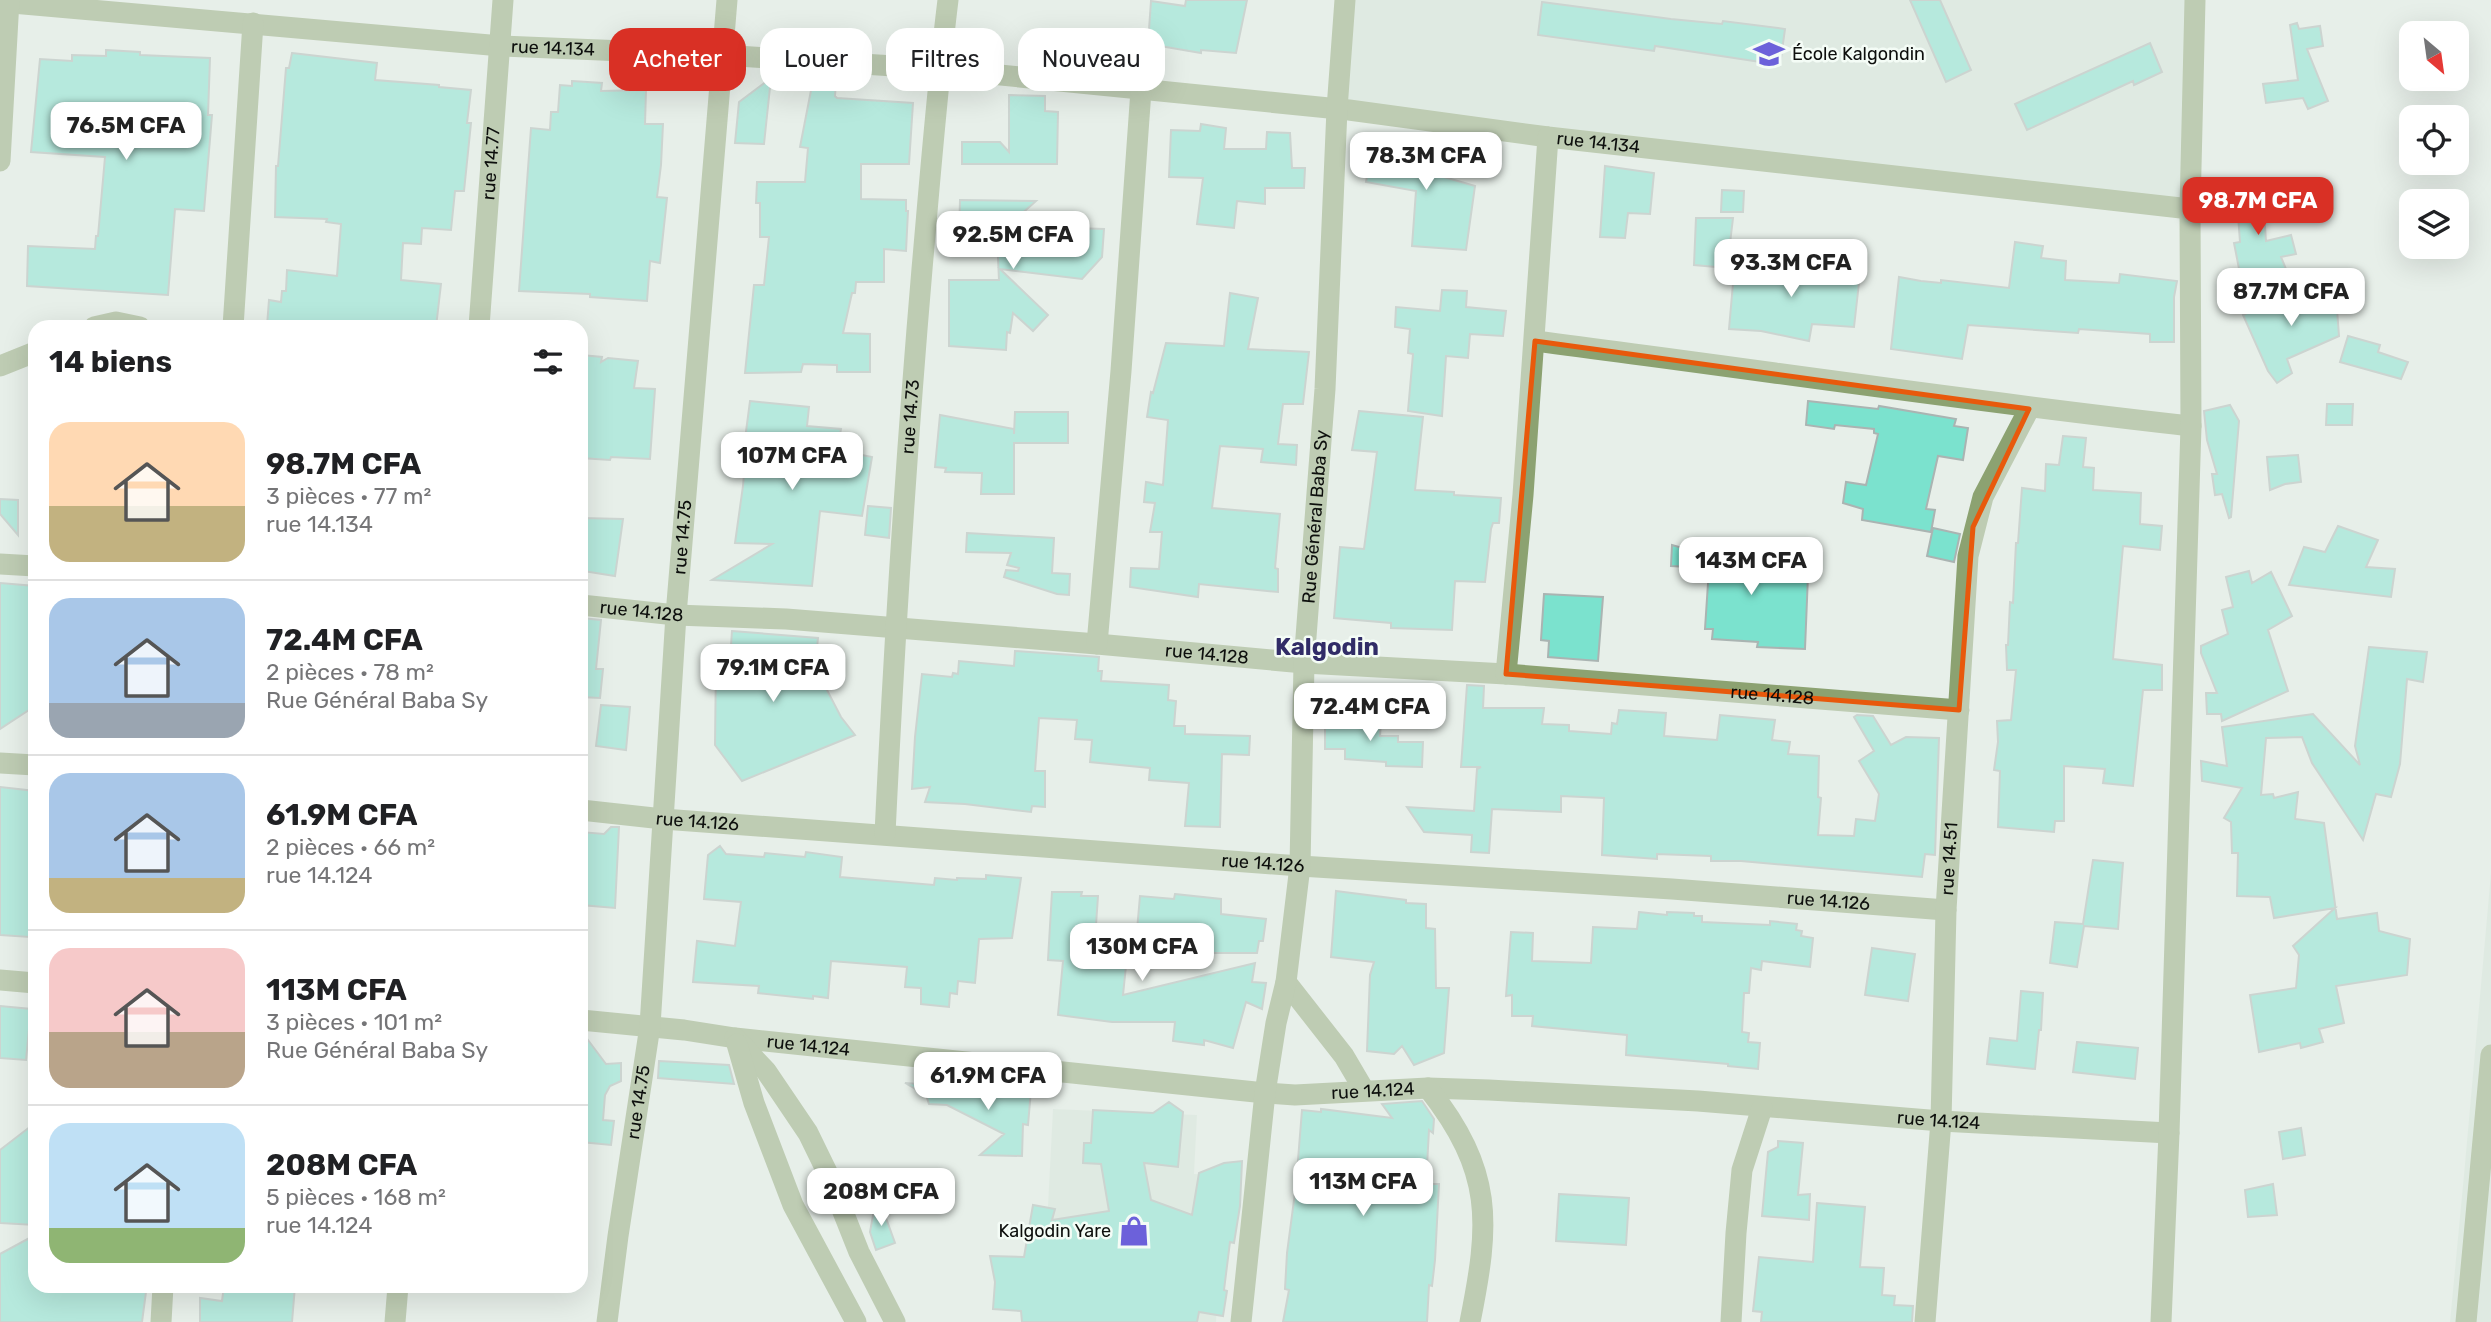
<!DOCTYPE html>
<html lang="fr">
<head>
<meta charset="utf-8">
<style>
  :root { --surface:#fff; --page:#f6f6f6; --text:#202124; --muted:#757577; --line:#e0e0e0; --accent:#d93025 }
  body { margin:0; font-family:Rubik,sans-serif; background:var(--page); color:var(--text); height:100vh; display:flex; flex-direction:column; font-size:26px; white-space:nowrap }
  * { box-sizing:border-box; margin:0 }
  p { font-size:23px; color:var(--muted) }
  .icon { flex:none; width:38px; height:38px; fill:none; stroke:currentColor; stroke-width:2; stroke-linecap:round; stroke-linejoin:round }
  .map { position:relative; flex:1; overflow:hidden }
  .drawer { position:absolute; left:28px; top:320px; width:560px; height:973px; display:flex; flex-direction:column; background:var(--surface); border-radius:21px; box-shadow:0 7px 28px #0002 }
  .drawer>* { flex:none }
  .hud { position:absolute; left:609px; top:28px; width:665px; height:63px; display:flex; gap:14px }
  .needle { width:46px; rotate:151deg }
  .tools { position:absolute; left:2399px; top:21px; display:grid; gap:14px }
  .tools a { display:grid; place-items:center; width:70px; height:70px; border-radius:14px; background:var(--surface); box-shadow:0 7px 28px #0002; font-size:35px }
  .price { position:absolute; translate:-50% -60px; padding:0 16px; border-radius:14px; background:#fff; color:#222; font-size:23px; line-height:46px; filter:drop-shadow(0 2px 4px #0008) }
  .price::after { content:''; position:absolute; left:50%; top:42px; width:21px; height:16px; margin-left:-10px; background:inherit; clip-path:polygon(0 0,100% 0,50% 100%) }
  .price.on { background:var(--accent); color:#fff }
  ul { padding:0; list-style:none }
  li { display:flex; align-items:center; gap:21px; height:175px; padding:0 21px }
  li+li { border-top:2px solid var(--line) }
  li span { display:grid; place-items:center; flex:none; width:196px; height:140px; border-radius:21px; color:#555 }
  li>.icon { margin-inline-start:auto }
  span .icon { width:84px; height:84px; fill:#fffc; stroke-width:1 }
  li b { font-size:30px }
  h2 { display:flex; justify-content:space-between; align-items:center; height:84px; padding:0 21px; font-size:30px }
  .tag { padding:0 24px; border-radius:21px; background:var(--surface); box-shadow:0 7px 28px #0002; font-size:24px; line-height:63px }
  .tag.on { background:var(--accent); color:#fff }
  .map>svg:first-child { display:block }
  .built { fill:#d6e5da }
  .building { fill:#7be2ce; stroke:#aab4b2; stroke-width:2 }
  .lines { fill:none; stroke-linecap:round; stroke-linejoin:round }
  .minor { stroke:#8ca271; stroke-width:21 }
  .marked { fill:none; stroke:#e8590c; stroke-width:5; stroke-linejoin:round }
  .labels { text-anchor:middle; stroke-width:5; stroke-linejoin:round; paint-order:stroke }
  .street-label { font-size:18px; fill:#0d0f0d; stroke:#f4fcf6 }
  .poi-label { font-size:18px; fill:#0d0f0d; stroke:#f4fcf6; text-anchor:start }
  .district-label { font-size:24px; font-weight:bold; fill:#312c67; stroke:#f4fcf6 }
</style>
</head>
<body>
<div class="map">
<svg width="2491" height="1322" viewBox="0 0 2491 1322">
  <rect width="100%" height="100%" fill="#e7efe9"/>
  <!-- built -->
  <path class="built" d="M1352,0H2192L2188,204L1343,109Z
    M2491,873V1322H2450L2464,1175Z
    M1053,1109L1197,1115L1194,1174L1224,1175L1216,1322H1042Z"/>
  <!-- building -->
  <path class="building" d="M1186,0H1247L1236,53L1201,50V53L1148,44L1151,1L1185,6Z
    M1910,0H1940L1971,70L1946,82Z
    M1542,2L1671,19L1722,24L1723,21L1785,29L1780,65L1655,46L1654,51L1538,35Z
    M2297,23L2299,29L2320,26L2323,46L2307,49L2328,101L2308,109L2303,98L2266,103L2263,84L2298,80L2290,25Z
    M2150,43L2162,72L2134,85L2133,81L2027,130L2015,104Z
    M106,50L140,52V55L210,58L208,115H212L204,211L175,209L168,295L27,286L28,246L95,249L96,236H98L105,157L31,152L40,59L72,61V55L106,56Z
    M292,53L377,63L375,80L439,85V87L471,90L467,123H471L464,191H455L451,230L422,228L421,244L403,243L401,280L441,284L436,327L337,323V327L267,326L269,300L281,302L282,291H286L287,270L337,276L341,224L326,222L327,219L275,217L276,166H278L286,68H289Z
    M771,78L764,144L735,143L739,102Z
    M813,80L836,82L835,96L837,98L913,103L909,164H861V199L906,200V211H908L906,251L884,249V282H856L855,293H852L843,333L870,334V372H837V365L803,364L801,372L745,373L754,285H764L769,237H760V203H756L757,182H805L808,148L800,147Z
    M572,81L602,83L601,91L646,90L645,124H663L661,165L657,197L667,198L660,263L650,261L647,301L590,297V294L519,291L531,128L550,130L551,112H558L560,85L572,86Z
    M1009,95L1045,96V111L1058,112L1057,164H962V142H1000L1009,152Z
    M1201,124L1226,128L1224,149H1266L1267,132L1290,133L1292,168H1305L1304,188H1265V204L1237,201L1234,228L1197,224L1203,178L1169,177L1171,130L1200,131Z
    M1374,139L1449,152L1444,177L1475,186L1466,250L1412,246L1416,191L1366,182Z
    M1605,166L1654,173L1650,214L1628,213L1625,238L1600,237Z
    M2262,185L2266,241L2291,235L2296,254L2281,257L2286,269L2241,279L2234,243L2240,242L2236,187Z
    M1722,190L1744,191L1743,212H1721Z
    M960,200L1036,201L1008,226L1104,229L1102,257L1082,279L1000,269L1048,315L1033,331L1013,313L1010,333L1007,332L1006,350L949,346V280H999L997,236L995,238L959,237Z
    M1696,218H1733L1727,268L1694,265Z
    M2015,242L2043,246L2041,258L2066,261L2065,280L2119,283L2120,274L2177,281L2174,297V342H2150V334L2079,329L2078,333L1968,325L1962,359L1891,349L1899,277L1921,281L1941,283V280L2009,288Z
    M1735,261L1860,274L1854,327L1812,324L1809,341L1761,331L1729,329Z
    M2294,287L2298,298L2336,296L2339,336L2287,359L2292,373L2277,383L2268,371L2243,315Z
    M1442,290L1467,291L1466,307L1506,311L1503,336L1470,334L1468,358L1446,356L1442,416L1408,411L1413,354L1408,353L1410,329L1395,327L1396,307L1440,311Z
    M1230,293L1258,298L1248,349L1309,352L1303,404H1283L1278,444L1297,445L1296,465L1261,462L1263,449L1220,446L1212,508L1280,514L1275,568L1278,569V592L1199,584L1198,597L1130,587L1131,568L1159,569L1162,532H1150L1155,503L1144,502L1146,482L1163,485L1168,420L1147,417L1151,392L1153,393L1166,343L1224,346Z
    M2348,336L2380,345L2378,352L2408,362L2401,379L2340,362Z
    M581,355L602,357L601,362L608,358L638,361L634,388L655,389L650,459L611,457L610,460L581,458Z
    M750,401L809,407L807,426L841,429L837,450L872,457L862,516L820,511L812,586L712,580L772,544L735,543L743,486L745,462H742Z
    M1808,401L1878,409L1879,406L1956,419L1954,426L1968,428L1963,460L1938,456L1926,509L1935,510L1931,532L1862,520L1863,509L1843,503L1846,482L1866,485L1878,434L1874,433V429L1835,425L1834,429L1806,425Z
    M2327,404H2353L2352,425H2326Z
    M2230,405L2239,421L2231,517L2229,518L2222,494L2215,495L2212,474H2217L2207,440L2204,411Z
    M1359,411L1423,417L1415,490L1454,492V495L1501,498L1499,523H1493L1491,529L1485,582L1455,581L1452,630L1391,628V623L1334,618L1340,547L1364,549L1377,452L1352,450Z
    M1015,412H1068V443H1014V494H981L982,473L945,472L946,468L935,467L940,415L1014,429V434Z
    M2063,436L2086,438L2083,467L2094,468L2093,490L2141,493L2140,524L2162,526L2160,550L2123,546L2113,659L2162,665V690H2143L2133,786L2103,783L2105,769L2064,766V821H2055L2054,832L1998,827L2000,771L1994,770L1998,742L1997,721L2011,720L2016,670H2007L2006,645H2008L2010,602L2013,603L2016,543H2018L2022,488L2045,491L2046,464L2059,465Z
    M2298,455L2301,482L2285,484L2270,490L2267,457Z
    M0,499L18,500V535L0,514Z
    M868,506L891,508L889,538L865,535Z
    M581,518L623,519L615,576L583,571L587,543H581Z
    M2338,526L2378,540L2366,567L2395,569L2391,597L2289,585L2304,547L2325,552Z
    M1933,528L1960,534L1954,562L1927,556Z
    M967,533L1054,538L1052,573L1070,574L1069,595L1057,594L1004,577L1006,570L1018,571L1019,568L1007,565L1011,553L966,552Z
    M1672,545L1710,556V549L1787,553L1773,574L1808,575L1805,649L1757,647L1758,642L1712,639L1713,629H1705L1709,568L1671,566Z
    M2249,571L2252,583L2271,572L2292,616L2268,630L2288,691L2222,721L2221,714H2207L2206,693H2217L2201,653V646L2228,634L2222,610L2233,607L2226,577Z
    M0,583L35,586V706L0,729Z
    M1544,594L1603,597L1598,661L1548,657L1549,641L1541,640Z
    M581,618L601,620L596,669H603L600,698L581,697Z
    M732,631L818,638L815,667L841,717L855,735L742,781L715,745L716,661L730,660Z
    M2369,647L2427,652L2423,682L2407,679L2400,764L2391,797L2376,794L2363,840L2312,763L2302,737L2266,738L2261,795L2273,794L2274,798L2298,792L2295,819L2324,823L2337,919L2377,913L2379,931L2410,939L2407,975L2336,986L2344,1023L2319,1029L2323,1042L2301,1048L2300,1043L2259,1052L2250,995L2296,988L2299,955L2293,946L2335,908L2274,918L2270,897L2237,896L2238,853H2232L2231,822L2224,818L2242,788L2202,781L2201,761L2227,766L2222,727L2313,714L2360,765L2355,746Z
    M1015,651L1099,657L1098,671H1102L1101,681L1169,685L1168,700L1176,701L1174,726H1185V734L1250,736L1249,755L1222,754L1220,827L1185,826L1189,783L1149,780L1150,768L1090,762L1092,740L1075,739L1077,720L1039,718L1035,771H1045V807L1032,806L1031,812L965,804L925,802L930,787L912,789L915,737L922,674L952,677L953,673L958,674L959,661L1014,666Z
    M1467,685L1484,686L1483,708H1544L1542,724L1569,725V731L1611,734L1612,723L1617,724L1619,710L1666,713L1664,736L1717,740L1720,715L1775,720L1772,740L1790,742L1788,754L1819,756L1818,797L1821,798L1818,835L1854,836L1856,819L1875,821L1879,794L1859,761L1874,751L1854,717L1857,715L1873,716L1891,745L1906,737L1939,738L1935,855L1925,854L1922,877L1741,861H1711V856L1657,854V859L1602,855L1604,798L1561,796V812L1492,809L1489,853L1471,852L1472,835L1424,832L1407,807L1474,811L1477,769L1481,767H1461Z
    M601,705L630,707L626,750L596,746Z
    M1325,716L1381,721L1380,736H1398V742H1423L1422,767L1386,766V762L1345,759V749H1325Z
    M0,787L35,791V931L30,930V937L0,935Z
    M611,827H619L615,908L581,905V832L604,834Z
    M720,846L726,854L764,857L765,853L805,857L806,852L842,857L840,877L934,885L935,878L957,880V878L986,879V875L1021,878L1012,938L979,939L975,983L958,981L957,994L950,993L949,1007L921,1004V988L905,987L907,967L831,961L828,998L813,996V999L758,993L759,986L693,982L697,941L735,946L741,902L704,899L708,855Z
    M2093,860L2123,863L2118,929L2084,926L2077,967L2050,963L2055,922L2083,924Z
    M1336,891L1406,900V903L1426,904V928L1435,929L1436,988H1449L1444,1053L1414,1065L1402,1046L1394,1054L1367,1051L1370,975L1374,962L1331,957Z
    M1052,892H1082L1081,896H1098L1096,925H1099L1096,952L1127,956L1123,995L1255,963L1252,982L1266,983L1262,1009L1246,1002L1233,1048L1204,1040V1045L1173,1041L1175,1022H1112L1058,1015L1063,961L1048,960Z
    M1175,894L1221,899V914L1266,919L1263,941H1259L1257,953H1135L1140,896L1174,899Z
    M1639,912L1667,915V912L1694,913V916H1702V922L1770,925V921L1797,924L1796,930L1802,931L1801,936L1813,938L1810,967L1762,961L1761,970L1751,968L1749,993H1744L1742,1032L1749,1033L1748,1042L1760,1043L1758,1069L1728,1066V1064L1626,1055L1627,1035L1532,1026L1533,1016H1512V995L1506,996L1511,932L1533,933L1532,961L1591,963L1593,927L1637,929Z
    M1872,948L1915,954L1908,1001L1865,995Z
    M2021,991L2043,993L2041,1030H2039L2035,1069L1987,1064L1990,1038L2017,1041Z
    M0,1006L31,1009L26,1060L0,1058Z
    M585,1036L606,1064L621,1063V1081L610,1086L605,1095L603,1120L614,1121L611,1145L581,1142V1087L587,1071Z
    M2077,1042L2138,1048L2135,1079L2073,1072Z
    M659,1061L729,1065L734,1084L658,1078Z
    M905,1083L971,1088L1031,1090L1028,1125L1023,1124L1022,1156L980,1155L1004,1134L947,1105L929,1104L926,1095Z
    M1422,1101L1434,1119L1433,1133L1429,1130L1426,1184H1439L1435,1260L1432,1286L1429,1285L1427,1322H1283L1289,1290L1285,1289L1287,1253L1296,1185L1302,1110L1321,1112V1109L1392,1118L1382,1104Z
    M1169,1102L1183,1112L1178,1167L1144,1163L1151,1200L1192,1215L1199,1173L1224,1163L1242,1161L1240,1206L1234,1243L1230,1242L1224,1290L1227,1291L1223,1316L1199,1312L1197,1322H1022L1021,1311L993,1309L995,1282L990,1256L1024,1257L1033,1205L1055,1209L1052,1220L1109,1211L1101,1164L1083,1163L1084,1143H1091L1093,1110L1153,1113Z
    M35,1123V1225L0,1223V1150Z
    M2301,1128L2305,1155L2283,1159L2279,1132Z
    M1778,1141L1803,1143L1798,1195L1810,1194L1809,1220L1762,1216L1768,1152L1778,1147Z
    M2273,1184L2277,1215L2248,1217L2245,1190Z
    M877,1193L895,1243L876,1250L870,1232Z
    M1559,1194L1629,1198L1626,1245L1556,1241Z
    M1817,1203L1865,1207L1860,1267L1884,1268L1882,1295L1895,1296L1894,1305L1913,1306L1912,1322H1761L1762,1312L1753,1311L1759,1257L1813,1262Z
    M35,1235V1286L100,1290V1288L146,1292L142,1322H0V1254Z
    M224,1286H295L292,1322H200V1298L222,1301Z"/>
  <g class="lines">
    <!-- minor -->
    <g class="minor">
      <path id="s1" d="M0,2L501,46L722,55L940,69L1349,110L1548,137L2190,209"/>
      <path d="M0,161L9,0"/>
      <path d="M94,327L116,322L140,327"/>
      <path d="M233,327L253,23"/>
      <path id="s2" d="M479,327L503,0"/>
      <path d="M1535,341C1754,369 1972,402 2191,426"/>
      <path d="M0,366L35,352"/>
      <path d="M0,564L35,566"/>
      <path id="s3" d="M581,605L676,615L786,619L1097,644L1304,663L1506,674L1959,710"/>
      <path d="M1097,644L1121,371L1141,90"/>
      <path d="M1506,674L1523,495L1548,137"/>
      <path d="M0,763L35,765"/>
      <path id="s4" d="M581,810L663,819L1300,866L1672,889L1946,910"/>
      <path id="s5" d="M885,834C894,645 906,457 922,269C930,179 937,89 948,0"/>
      <path d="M0,980L35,983"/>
      <path d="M1286,982L1344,1056L1364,1090"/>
      <path id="s6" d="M581,1020L684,1030L735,1038L1265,1093L1295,1095L1428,1088L1489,1090L1698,1101L1941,1121L2169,1133"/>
      <path d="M735,1038L766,1071L808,1133L828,1174L859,1252L895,1322"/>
      <path d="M737,1044L754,1103L793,1205L856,1322"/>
      <path d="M1428,1088C1494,1172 1490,1222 1470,1322"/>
      <path d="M161,1322L163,1286"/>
      <path d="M395,1322L398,1286"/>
      <path id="s7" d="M607,1322L618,1236L650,1026L676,615L727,0"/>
      <path id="s8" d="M1241,1322L1265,1093L1276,1023L1286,982L1300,866L1304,663L1325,389L1337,109L1345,0"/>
      <path d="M1731,1322L1736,1233L1742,1170L1762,1108"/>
      <path id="s9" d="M1925,1322L1941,1121L1946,910L1968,556L1983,497L2029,409"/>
      <path d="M2161,1322L2169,1133L2191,426L2190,209L2195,0"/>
      <path d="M2466,1322L2491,1055"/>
    </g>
  </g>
  <!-- marked area -->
  <path d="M0 0H2491V1322H0ZM1535,341L2029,409L1973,527L1959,710L1506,674Z" fill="#e7efe9" fill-opacity=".55" fill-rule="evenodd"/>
  <path class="marked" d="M1535,341L2029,409L1973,527L1959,710L1506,674Z"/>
  <!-- icons -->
  <defs>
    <g id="school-bare" transform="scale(2.415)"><path d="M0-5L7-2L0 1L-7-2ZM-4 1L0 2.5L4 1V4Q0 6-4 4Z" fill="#6c61da" stroke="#f4fcf6" stroke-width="2.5" paint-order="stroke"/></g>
    <g id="shop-bare" transform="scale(2.415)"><path d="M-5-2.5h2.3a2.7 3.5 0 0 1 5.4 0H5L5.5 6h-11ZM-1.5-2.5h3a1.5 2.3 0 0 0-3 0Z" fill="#6c61da" stroke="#f4fcf6" stroke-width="2.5" paint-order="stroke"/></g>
  </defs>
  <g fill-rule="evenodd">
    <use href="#school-bare" x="1769" y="54"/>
    <use href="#shop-bare" x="1134" y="1231"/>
  </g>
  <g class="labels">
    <!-- street labels -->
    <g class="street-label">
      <text dy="6" stroke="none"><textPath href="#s1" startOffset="555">rue 14.134</textPath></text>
      <text dy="6" stroke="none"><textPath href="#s1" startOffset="1605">rue 14.134</textPath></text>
      <text dy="6" stroke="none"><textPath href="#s2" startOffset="164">rue 14.77</textPath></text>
      <text dy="6" stroke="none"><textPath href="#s5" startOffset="418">rue 14.73</textPath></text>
      <text dy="6" stroke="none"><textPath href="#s8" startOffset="810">Rue Général Baba Sy</textPath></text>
      <text dy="6" stroke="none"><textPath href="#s7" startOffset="789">rue 14.75</textPath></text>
      <text dy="6" stroke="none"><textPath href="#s3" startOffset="61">rue 14.128</textPath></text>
      <text dy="6" stroke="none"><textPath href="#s3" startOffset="628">rue 14.128</textPath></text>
      <text dy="6" stroke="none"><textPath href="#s3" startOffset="1195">rue 14.128</textPath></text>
      <text dy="6" stroke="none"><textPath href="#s4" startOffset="117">rue 14.126</textPath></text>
      <text dy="6" stroke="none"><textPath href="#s9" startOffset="464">rue 14.51</textPath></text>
      <text dy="6" stroke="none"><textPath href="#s4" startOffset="684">rue 14.126</textPath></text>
      <text dy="6" stroke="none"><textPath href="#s4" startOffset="1251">rue 14.126</textPath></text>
      <text dy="6" stroke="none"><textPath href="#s6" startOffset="229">rue 14.124</textPath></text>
      <text dy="6" stroke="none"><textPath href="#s6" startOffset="796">rue 14.124</textPath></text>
      <text dy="6" stroke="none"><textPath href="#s7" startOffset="222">rue 14.75</textPath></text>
      <text dy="6" stroke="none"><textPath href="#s6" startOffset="1363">rue 14.124</textPath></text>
    </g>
    <!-- poi labels -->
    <g class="poi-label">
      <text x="1792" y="60">École Kalgondin</text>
      <text x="1111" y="1237" text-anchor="end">Kalgodin Yare</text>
    </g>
    <!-- district labels -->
    <g class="district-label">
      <text x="1327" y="655">Kalgodin</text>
    </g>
  </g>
</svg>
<div class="tools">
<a><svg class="needle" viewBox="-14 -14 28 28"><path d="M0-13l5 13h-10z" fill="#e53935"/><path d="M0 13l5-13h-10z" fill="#757577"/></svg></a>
<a><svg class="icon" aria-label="locate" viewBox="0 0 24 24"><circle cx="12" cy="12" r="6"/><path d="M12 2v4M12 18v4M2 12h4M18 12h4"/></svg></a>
<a><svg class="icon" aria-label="layers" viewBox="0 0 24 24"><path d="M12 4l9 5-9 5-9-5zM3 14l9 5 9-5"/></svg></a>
</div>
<b class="price" style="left:126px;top:162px">76.5M CFA</b>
<b class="price" style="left:1426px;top:192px">78.3M CFA</b>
<b class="price on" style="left:2258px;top:237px">98.7M CFA</b>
<b class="price" style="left:1013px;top:271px">92.5M CFA</b>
<b class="price" style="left:1791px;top:299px">93.3M CFA</b>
<b class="price" style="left:2291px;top:328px">87.7M CFA</b>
<b class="price" style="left:792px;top:492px">107M CFA</b>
<b class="price" style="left:1751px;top:597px">143M CFA</b>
<b class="price" style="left:773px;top:704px">79.1M CFA</b>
<b class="price" style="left:1370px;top:743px">72.4M CFA</b>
<b class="price" style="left:1142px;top:983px">130M CFA</b>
<b class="price" style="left:988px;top:1112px">61.9M CFA</b>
<b class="price" style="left:1363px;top:1218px">113M CFA</b>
<b class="price" style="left:881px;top:1228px">208M CFA</b>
<div class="hud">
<a class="tag on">Acheter</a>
<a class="tag">Louer</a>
<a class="tag">Filtres</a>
<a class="tag">Nouveau</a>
</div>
<section class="drawer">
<h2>14 biens<svg class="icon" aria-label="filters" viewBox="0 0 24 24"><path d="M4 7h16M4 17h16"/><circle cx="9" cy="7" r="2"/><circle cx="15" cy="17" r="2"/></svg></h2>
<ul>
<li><span style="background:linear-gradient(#ffd9b3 60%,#c2b280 0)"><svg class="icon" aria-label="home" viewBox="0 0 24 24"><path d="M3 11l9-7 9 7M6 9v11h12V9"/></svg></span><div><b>98.7M CFA</b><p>3 pièces · 77 m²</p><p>rue 14.134</p></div></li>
<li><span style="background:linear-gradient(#a9c7e8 75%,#9aa5b1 0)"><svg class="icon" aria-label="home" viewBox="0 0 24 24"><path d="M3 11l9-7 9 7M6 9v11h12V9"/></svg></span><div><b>72.4M CFA</b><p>2 pièces · 78 m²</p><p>Rue Général Baba Sy</p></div></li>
<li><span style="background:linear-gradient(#a9c7e8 75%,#c2b280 0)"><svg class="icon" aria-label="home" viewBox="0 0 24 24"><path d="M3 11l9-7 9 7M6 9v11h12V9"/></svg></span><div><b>61.9M CFA</b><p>2 pièces · 66 m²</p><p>rue 14.124</p></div></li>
<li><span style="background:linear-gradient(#f6c9c9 60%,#b9a48a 0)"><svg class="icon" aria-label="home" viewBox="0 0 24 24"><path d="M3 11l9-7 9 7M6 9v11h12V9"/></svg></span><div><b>113M CFA</b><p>3 pièces · 101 m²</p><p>Rue Général Baba Sy</p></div></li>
<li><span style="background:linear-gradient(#bfe0f5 75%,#8fb573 0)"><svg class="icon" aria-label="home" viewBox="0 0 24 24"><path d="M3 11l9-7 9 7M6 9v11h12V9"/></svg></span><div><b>208M CFA</b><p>5 pièces · 168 m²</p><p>rue 14.124</p></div></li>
</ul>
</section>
</div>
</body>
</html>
